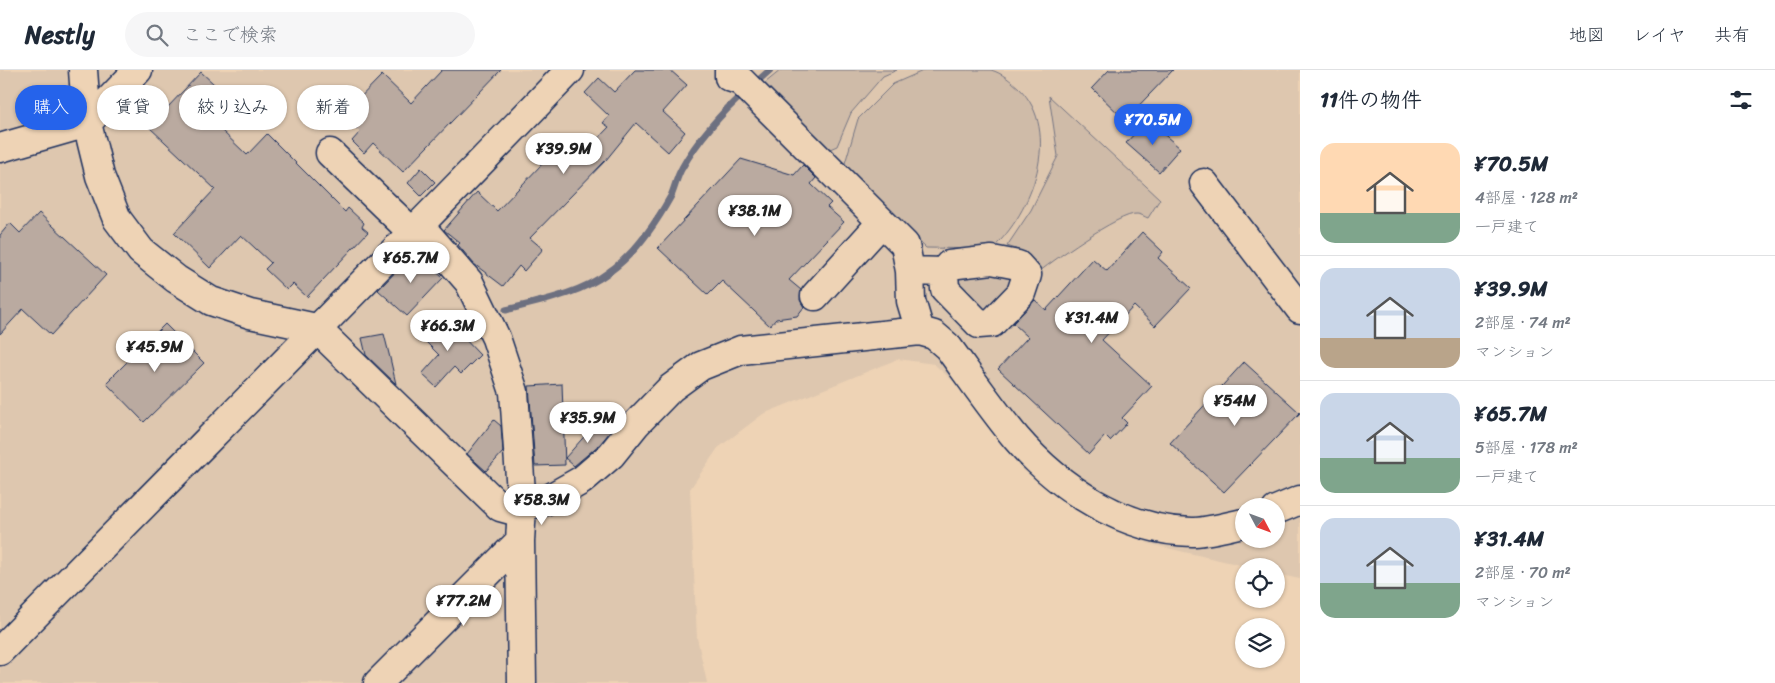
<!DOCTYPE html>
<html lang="ja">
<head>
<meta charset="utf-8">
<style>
  :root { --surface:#fff; --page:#f6f6f7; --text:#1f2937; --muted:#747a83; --line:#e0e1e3; --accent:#2563eb }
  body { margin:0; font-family:Sriracha,"Klee One",sans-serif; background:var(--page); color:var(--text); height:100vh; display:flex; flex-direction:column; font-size:19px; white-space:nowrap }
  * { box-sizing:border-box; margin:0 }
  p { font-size:16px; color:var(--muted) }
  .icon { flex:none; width:28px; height:28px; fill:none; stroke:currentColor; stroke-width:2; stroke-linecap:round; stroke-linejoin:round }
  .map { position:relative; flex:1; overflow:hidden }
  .drawer { display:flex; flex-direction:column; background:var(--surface); width:475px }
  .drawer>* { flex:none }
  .banner { position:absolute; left:15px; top:15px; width:475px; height:45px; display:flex; gap:10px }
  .needle { width:32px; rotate:131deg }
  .buttons { position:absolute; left:1235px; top:428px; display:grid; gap:10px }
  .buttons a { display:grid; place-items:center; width:50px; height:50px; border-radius:50%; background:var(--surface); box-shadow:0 1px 4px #0004; font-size:25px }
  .price { position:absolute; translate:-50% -42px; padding:0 11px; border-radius:18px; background:#fff; color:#222; font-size:16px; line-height:32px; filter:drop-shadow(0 1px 2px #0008) }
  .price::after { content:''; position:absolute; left:50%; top:30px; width:15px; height:11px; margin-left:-8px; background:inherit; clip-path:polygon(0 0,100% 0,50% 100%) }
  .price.active { background:var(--accent); color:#fff }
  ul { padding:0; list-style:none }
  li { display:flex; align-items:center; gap:15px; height:125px; padding:0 20px }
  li+li { border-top:1px solid var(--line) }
  li span { display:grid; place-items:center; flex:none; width:140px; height:100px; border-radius:15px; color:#555 }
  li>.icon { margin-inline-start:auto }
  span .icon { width:60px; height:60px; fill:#fffc; stroke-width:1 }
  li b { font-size:21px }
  h2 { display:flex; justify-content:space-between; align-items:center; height:60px; padding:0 20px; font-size:21px }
  .pill { padding:0 18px; border-radius:22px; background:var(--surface); box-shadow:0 1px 4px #0004; font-size:18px; line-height:45px }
  .pill.active { background:var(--accent); color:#fff }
  header { display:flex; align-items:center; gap:30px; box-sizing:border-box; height:70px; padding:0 25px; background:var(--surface); border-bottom:1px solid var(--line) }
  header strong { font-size:24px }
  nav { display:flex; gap:28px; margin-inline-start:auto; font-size:18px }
  .search { width:350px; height:45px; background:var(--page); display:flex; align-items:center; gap:12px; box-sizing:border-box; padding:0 18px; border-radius:28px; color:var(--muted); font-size:19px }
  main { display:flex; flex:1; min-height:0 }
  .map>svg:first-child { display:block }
  .built { fill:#dec7af; fill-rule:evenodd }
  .green { fill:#cfbba8; stroke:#757583 }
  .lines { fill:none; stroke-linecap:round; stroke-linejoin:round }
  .stream { stroke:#6d6f80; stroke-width:7 }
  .building { fill:#baaaa0; stroke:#1b2f5e }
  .minor-casing { stroke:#1b2f5e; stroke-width:31 }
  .minor { stroke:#eed3b5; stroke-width:28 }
</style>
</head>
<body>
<header>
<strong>Nestly</strong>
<div class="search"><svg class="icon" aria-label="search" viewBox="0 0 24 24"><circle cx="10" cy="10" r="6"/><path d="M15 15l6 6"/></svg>ここで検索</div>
<nav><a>地図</a><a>レイヤ</a><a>共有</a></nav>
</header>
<main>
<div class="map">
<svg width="1300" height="613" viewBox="0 0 1300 613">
  <rect width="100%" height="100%" fill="#eed3b5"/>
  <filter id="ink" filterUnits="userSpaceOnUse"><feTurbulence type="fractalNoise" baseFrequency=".02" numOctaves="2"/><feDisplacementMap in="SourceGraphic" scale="10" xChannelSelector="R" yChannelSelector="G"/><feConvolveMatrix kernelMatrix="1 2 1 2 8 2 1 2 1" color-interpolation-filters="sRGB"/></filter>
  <g filter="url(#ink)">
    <!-- built -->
    <path class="built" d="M0,0H1300V509L1276,504V496H1245L1150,474L1086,447L1022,399L962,319L934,294L898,289L763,344L718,378L690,419L697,568L707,613H0ZM1244,436H1276V469H1244Z"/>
    <!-- green -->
    <path class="green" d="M781,0H897L883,6L851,43L837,76L823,82L760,17Z
      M925,0C942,0 975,0 991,0C1002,3 1011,11 1019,18C1063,62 1032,143 992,179L926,178L843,100L858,49L893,14Z
      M1049,26L1160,129L1148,148C1145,147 1141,144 1137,144C1120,142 1049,193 1034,206C1032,184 1028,183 1007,176L1031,140L1058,86Z
      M1011,202L1013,211L987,240L979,241L957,222L955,203Z"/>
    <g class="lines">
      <!-- stream -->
      <path class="stream" d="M753,15L770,0
        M506,240C541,231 580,224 609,202C635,184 656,153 671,126C675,117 677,106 682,98C696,72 723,41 745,22"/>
    </g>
    <!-- building -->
    <path class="building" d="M442,0H501L403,102L373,73L364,83L352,71L360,62L343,45L382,5L411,33Z
      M635,0H670L687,15L663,42L685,62L668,82L636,53L606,90L530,168L543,179L524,201L519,196L503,216L474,194L458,175L460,173L444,160L477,122L497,141L566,69L582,85L609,57L603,53L609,46L585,23L599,8L614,22Z
      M1109,0H1173L1125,50L1092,18Z
      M201,2L240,38L220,59L247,85L267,64L345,142L348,138L364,153L362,157L368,162L307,227L293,214L287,220L265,199L271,193L241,165L210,198L174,163L215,119L149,57Z
      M1147,50L1180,78L1159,102L1126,73Z
      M741,89L794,105L803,95L816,108L811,114L831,133L827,137L844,152L789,210L801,220L800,230L804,237L797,246L776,249L770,256L722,211L708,225L658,178Z
      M421,98L435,112L421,126L408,113Z
      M39,143L106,205L51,265L23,239L0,264V165L10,153L20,163Z
      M1142,162L1163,182L1158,188L1191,218L1155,256L1134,236L1102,270L1152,316L1122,348L1127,353L1110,371L1105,366L1089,384L998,299L1028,267L1013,253L1035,230L1046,240L1093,189L1107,201Z
      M415,182L443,208L407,246L378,220Z
      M456,250L460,264L480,285L461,304L454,297L436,317L422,304L439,285L424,270L428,266L422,260Z
      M165,254L204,293L144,352L106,313Z
      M384,264L390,288L396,314L366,285L362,268Z
      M1244,292L1300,343L1224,422L1170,373Z
      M562,314L565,395L535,396L529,316Z
      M494,350L501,356L503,382L486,401L467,384Z
      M598,351L610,362L600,374L574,396L565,388Z"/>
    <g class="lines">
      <!-- minor casing -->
      <g class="minor-casing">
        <path id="minor" d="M83,0L87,53L100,106L117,149L141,181L176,209L211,231L250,244L316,258L500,437L511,440L545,431L582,410L611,385L636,354L671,318L701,296L741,280L920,261L934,265L948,277C970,307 992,339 1016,368C1059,418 1124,461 1192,462C1208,462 1227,456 1244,453
          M729,0V7L741,11L905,175L910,201L911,231L920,261
          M0,78L87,53L138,0
          M330,83L413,163
          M1204,113L1300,239
          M420,156L469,212L496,268L514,322L522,437L520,471L522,613
          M910,201L944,202L949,195L992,190L1018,195L1027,205L1021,223L992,253L979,254L945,219L944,202
          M815,226L882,152
          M1276,440L1300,430
          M0,581C190,387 382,196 570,0
          M378,613L520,471"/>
      </g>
      <!-- minor -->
      <use href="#minor" class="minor"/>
    </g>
  </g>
</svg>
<div class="buttons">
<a><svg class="needle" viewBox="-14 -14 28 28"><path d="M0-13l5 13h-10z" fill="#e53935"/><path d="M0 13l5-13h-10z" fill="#747a83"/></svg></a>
<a><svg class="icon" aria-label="locate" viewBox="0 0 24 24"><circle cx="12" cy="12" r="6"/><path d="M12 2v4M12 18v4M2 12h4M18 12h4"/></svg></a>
<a><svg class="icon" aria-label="layers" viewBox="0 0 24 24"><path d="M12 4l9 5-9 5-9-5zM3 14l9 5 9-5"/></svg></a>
</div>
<b class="price active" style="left:1153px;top:76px">¥70.5M</b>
<b class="price" style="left:564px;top:105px">¥39.9M</b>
<b class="price" style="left:755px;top:167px">¥38.1M</b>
<b class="price" style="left:411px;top:214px">¥65.7M</b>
<b class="price" style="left:1092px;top:274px">¥31.4M</b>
<b class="price" style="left:448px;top:282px">¥66.3M</b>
<b class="price" style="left:155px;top:303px">¥45.9M</b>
<b class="price" style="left:1235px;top:357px">¥54M</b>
<b class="price" style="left:588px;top:374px">¥35.9M</b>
<b class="price" style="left:542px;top:456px">¥58.3M</b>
<b class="price" style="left:464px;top:557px">¥77.2M</b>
<div class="banner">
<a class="pill active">購入</a>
<a class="pill">賃貸</a>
<a class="pill">絞り込み</a>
<a class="pill">新着</a>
</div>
</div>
<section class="drawer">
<h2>11件の物件<svg class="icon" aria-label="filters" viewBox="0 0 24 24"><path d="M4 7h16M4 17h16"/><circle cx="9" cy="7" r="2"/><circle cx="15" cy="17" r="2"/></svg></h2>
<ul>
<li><span style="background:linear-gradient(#ffd9b3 70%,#7fa58c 0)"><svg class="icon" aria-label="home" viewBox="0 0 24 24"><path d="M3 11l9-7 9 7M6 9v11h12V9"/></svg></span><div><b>¥70.5M</b><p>4部屋 · 128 m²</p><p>一戸建て</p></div></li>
<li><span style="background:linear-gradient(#c9d6e8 70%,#b9a48a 0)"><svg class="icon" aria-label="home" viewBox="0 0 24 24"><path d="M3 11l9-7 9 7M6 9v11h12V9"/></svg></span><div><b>¥39.9M</b><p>2部屋 · 74 m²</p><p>マンション</p></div></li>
<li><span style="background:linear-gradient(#c9d6e8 65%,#7fa58c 0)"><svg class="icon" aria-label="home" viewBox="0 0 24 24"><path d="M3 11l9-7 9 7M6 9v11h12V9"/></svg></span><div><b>¥65.7M</b><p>5部屋 · 178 m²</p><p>一戸建て</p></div></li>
<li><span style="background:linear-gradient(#c9d6e8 65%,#7fa58c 0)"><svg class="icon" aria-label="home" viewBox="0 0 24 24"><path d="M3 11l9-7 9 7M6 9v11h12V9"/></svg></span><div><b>¥31.4M</b><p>2部屋 · 70 m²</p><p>マンション</p></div></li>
</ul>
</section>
</main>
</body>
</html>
